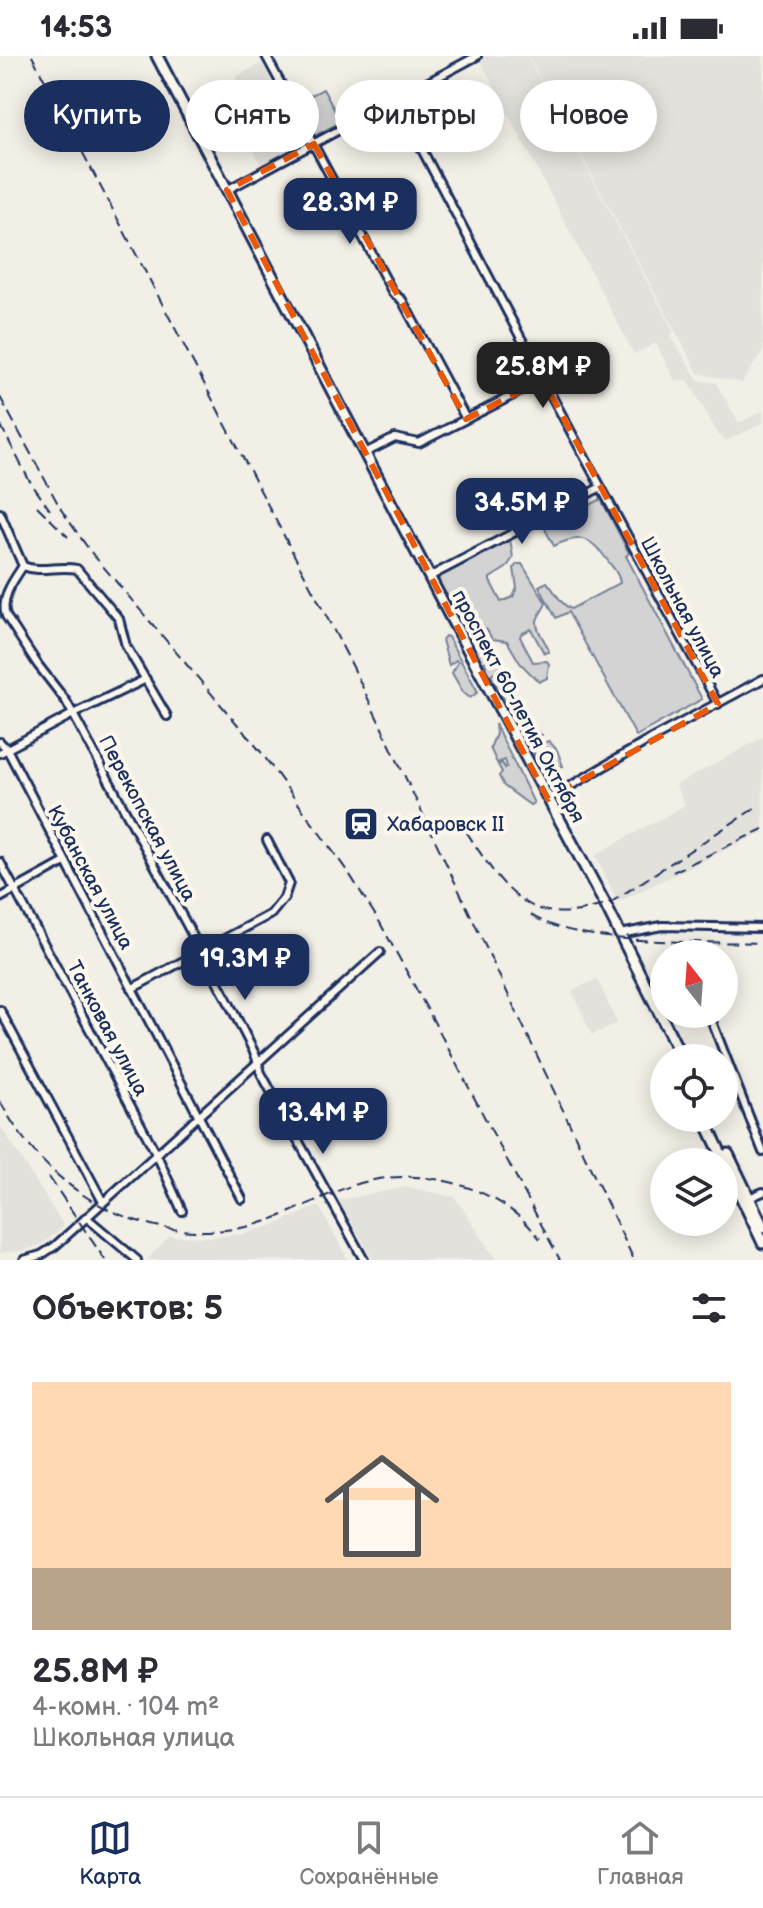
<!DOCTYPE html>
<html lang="ru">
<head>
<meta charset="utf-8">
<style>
  :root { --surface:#fff; --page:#f2f2f3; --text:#2b2b33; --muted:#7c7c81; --line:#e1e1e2; --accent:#1b2f5e }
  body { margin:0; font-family:"Balsamiq Sans",sans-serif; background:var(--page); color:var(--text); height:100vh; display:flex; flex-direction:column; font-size:30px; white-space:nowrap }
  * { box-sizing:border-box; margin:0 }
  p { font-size:26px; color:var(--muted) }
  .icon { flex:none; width:44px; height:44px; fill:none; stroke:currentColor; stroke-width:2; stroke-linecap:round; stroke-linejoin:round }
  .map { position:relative; height:1204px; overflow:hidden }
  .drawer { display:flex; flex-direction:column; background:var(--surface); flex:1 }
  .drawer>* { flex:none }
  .top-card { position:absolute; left:24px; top:24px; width:716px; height:72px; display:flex; gap:16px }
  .needle { width:52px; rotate:343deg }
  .tools { position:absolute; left:650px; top:884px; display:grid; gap:16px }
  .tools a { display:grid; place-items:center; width:88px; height:88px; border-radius:50%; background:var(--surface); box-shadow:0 4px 20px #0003; font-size:40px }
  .price { position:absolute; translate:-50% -68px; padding:0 18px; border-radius:16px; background:var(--accent); color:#fff; font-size:26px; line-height:52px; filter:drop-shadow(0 2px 4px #0008) }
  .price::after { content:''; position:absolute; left:50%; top:48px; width:24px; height:18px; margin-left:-12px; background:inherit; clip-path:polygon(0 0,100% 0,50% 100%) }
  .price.active { background:#222; color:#fff }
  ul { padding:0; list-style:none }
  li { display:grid; align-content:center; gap:16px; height:424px; padding:0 32px }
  li span { display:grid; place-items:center; height:248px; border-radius:0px; color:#555 }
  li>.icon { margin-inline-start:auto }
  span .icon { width:144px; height:144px; fill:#fffc; stroke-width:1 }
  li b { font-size:34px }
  h2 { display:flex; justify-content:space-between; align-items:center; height:96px; padding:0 32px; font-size:34px }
  .pill { padding:0 28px; border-radius:36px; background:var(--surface); box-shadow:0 4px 20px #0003; font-size:28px; line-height:72px }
  .pill.active { background:var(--accent); color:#fff }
  .status { display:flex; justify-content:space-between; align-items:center; height:56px; padding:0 40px; background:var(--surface); direction:ltr }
  .status svg { height:22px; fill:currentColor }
  .dock { display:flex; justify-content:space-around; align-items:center; height:112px; border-top:2px solid var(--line); background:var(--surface); font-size:22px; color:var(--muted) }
  .dock a { display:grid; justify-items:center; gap:4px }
  .dock .active { color:var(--accent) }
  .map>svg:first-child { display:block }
  .built { fill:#e2e1dc }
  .green { fill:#d2d3d2; stroke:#768198; stroke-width:2 }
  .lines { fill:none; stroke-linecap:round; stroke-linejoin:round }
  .minor-casing { stroke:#1b2f5e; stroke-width:12 }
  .highway-casing { stroke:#1b2f5e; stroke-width:15 }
  .minor { stroke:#fbf7ec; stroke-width:6 }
  .highway { stroke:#fbf7ec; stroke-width:9 }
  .rail { stroke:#1b2f5e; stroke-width:2; stroke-dasharray:12 6; stroke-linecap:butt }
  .marked { fill:none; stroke:#e8590c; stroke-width:6; stroke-dasharray:16 10; stroke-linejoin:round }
  .labels { text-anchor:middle; stroke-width:8; stroke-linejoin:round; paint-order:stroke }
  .street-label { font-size:20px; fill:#1b2f5e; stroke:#fbf7ec }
  .poi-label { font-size:20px; fill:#1b2f5e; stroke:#fbf7ec; text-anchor:start }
</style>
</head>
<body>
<div class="status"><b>14:53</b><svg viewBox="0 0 49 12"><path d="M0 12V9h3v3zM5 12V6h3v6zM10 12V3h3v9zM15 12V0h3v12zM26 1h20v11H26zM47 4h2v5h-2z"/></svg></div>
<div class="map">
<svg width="763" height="1204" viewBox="0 0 763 1204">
  <rect width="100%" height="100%" fill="#f2efe6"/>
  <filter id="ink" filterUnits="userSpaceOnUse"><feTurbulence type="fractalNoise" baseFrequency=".0125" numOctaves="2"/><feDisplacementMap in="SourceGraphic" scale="16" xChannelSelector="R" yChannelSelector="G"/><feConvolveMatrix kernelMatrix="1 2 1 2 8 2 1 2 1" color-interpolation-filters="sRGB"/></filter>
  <g filter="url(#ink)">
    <!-- built -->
    <path class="built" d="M478,0H527L674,276L670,279L698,324L716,327L739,367L763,355V367L726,385L718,378L688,324L675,325L656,287L634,298Z
      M528,0H763V295L742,327L698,317Z
      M262,7L304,89L262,111L228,44L237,20Z
      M763,681V776L618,846L595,799L685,749L676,729Z
      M597,923L617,967L592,979L572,935Z
      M0,1069L64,1170L44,1187L24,1195L0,1197Z
      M407,1131L455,1141L496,1204H373L339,1144Z
      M319,1150L348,1204H147L169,1180L212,1181L244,1178L276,1168Z"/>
    <!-- green -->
    <path class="green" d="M323,33L341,66L314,80L296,47Z
      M601,443L629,497L626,500L702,643L636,680L568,556L556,562L539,530L547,526C555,535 560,548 571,553L620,527C619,518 614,513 608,505C591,481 581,477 554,490L545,473Z
      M510,482L513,502L506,512L490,522V525L501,546L513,541L517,532L514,512L517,508H522L546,547C544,553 538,559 537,565C536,577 547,585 549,596L544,597L531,573L521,578L520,581L533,606L547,605L549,608L547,622L539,626L520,607L507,585L492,583L487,574L475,569L477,578L486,591L482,597L492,600L497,607L503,609V613L491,619L514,661L509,660L483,611L486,610L485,606L481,607L455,559L450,543L437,526L442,517Z
      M445,580L448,581L478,636L470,642L463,636L452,617L458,606L456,604L449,609L442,584Z
      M495,668L534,747L530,749L504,730L499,720L502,716L498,709L502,707L505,712L507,711L505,704L497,707L490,692L496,678Z
      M520,669H529L542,679L538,683L543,687L549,685L557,694L563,710L554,712L541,709L530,691L532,685L526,679L524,680Z"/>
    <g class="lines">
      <!-- minor casing -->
      <g class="minor-casing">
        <path id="minor" d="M266,0L393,237L402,244L466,363
          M396,44L543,324L718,648
          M227,134L477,0
          M365,397L395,382L419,387L543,324
          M0,457L23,510C40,517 59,509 77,513L119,563L126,590L167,660
          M23,510C13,525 0,542 6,560L38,609L66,645L229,947L255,998L261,1017L364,1204
          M429,521L601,431
          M0,686L7,693L242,1143
          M0,697L73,658L146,623
          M548,743L651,683L763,623
          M0,806L157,1099L182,1155
          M0,842L65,806
          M620,878L662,870L763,872
          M133,932L271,858L284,842L289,827L267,784
          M0,954L103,1146
          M709,958L763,1096
          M749,1142L763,1136
          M86,1161L137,1204
          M24,1204L41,1199L55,1190L380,896"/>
      </g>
      <!-- highway casing -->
      <g class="highway-casing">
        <path id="highway" d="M157,0L451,562L605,848L682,1002
          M704,1062L763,1187
          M728,1098L763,1171"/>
      </g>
      <!-- minor -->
      <use href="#minor" class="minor"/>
      <!-- highway -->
      <use href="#highway" class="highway"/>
      <!-- rail -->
      <path class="rail" d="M32,0L353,611L634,1204
        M0,341L62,455L90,495L261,696L350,819L379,865L432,962L560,1204
        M0,368L29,424L50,454
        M37,450L68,481
        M466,775C507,839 533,877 613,845L755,752
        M673,816L763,773
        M531,859C581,891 701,885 763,887
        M0,1045C47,1135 138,1189 240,1172C281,1165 315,1142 354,1129C418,1108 499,1128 540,1183
        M49,1121L105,1204"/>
    </g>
  </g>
  <!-- marked area -->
  <path class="marked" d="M314,88L466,363L543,324L718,648L548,743L227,134Z"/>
  <!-- icons -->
  <defs>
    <g id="station-square" transform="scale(1.8)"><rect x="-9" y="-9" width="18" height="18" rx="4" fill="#1b2f5e" stroke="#fbf7ec"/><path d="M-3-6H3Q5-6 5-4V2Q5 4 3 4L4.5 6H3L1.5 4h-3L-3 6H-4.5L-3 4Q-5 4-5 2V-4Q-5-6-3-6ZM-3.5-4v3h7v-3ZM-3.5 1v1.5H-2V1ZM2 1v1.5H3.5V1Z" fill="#fff"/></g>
  </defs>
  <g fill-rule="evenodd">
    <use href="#station-square" x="361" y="768"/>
  </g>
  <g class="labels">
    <!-- street labels -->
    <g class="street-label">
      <text transform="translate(683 551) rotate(62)" y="7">Школьная улица</text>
      <text transform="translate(519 650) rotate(62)" y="7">проспект 60-летия Октября</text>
      <text transform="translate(148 762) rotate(62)" y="7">Перекопская улица</text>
      <text transform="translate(91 821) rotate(62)" y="7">Кубанская улица</text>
      <text transform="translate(108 972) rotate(62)" y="7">Танковая улица</text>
    </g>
    <!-- poi labels -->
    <g class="poi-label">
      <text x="387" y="775">Хабаровск II</text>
    </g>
  </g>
</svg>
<div class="tools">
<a><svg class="needle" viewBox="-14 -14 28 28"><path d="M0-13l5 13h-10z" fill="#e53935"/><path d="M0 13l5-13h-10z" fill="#7c7c81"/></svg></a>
<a><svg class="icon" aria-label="locate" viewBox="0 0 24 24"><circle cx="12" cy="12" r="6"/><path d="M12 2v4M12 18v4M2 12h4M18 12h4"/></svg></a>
<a><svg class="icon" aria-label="layers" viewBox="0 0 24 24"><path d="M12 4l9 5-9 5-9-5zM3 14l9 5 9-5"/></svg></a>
</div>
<b class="price" style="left:350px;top:190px">28.3M ₽</b>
<b class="price active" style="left:543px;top:354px">25.8M ₽</b>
<b class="price" style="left:522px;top:490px">34.5M ₽</b>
<b class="price" style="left:245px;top:946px">19.3M ₽</b>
<b class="price" style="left:323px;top:1100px">13.4M ₽</b>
<div class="top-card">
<a class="pill active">Купить</a>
<a class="pill">Снять</a>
<a class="pill">Фильтры</a>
<a class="pill">Новое</a>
</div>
</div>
<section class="drawer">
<h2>Объектов: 5<svg class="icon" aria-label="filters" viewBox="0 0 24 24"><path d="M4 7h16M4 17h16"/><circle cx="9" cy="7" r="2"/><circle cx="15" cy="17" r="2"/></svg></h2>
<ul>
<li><span style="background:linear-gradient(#ffd9b3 75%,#b9a48a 0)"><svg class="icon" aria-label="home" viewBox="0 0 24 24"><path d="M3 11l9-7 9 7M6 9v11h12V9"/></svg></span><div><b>25.8M ₽</b><p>4-комн. · 104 m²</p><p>Школьная улица</p></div></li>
</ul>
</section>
<nav class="dock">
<a class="active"><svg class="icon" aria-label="map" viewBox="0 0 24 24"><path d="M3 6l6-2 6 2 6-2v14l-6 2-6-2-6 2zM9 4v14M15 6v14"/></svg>Карта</a>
<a><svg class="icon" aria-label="saved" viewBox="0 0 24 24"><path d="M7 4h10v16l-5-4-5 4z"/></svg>Сохранённые</a>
<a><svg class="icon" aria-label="home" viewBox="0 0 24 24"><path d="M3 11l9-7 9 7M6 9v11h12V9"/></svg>Главная</a>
</nav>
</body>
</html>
